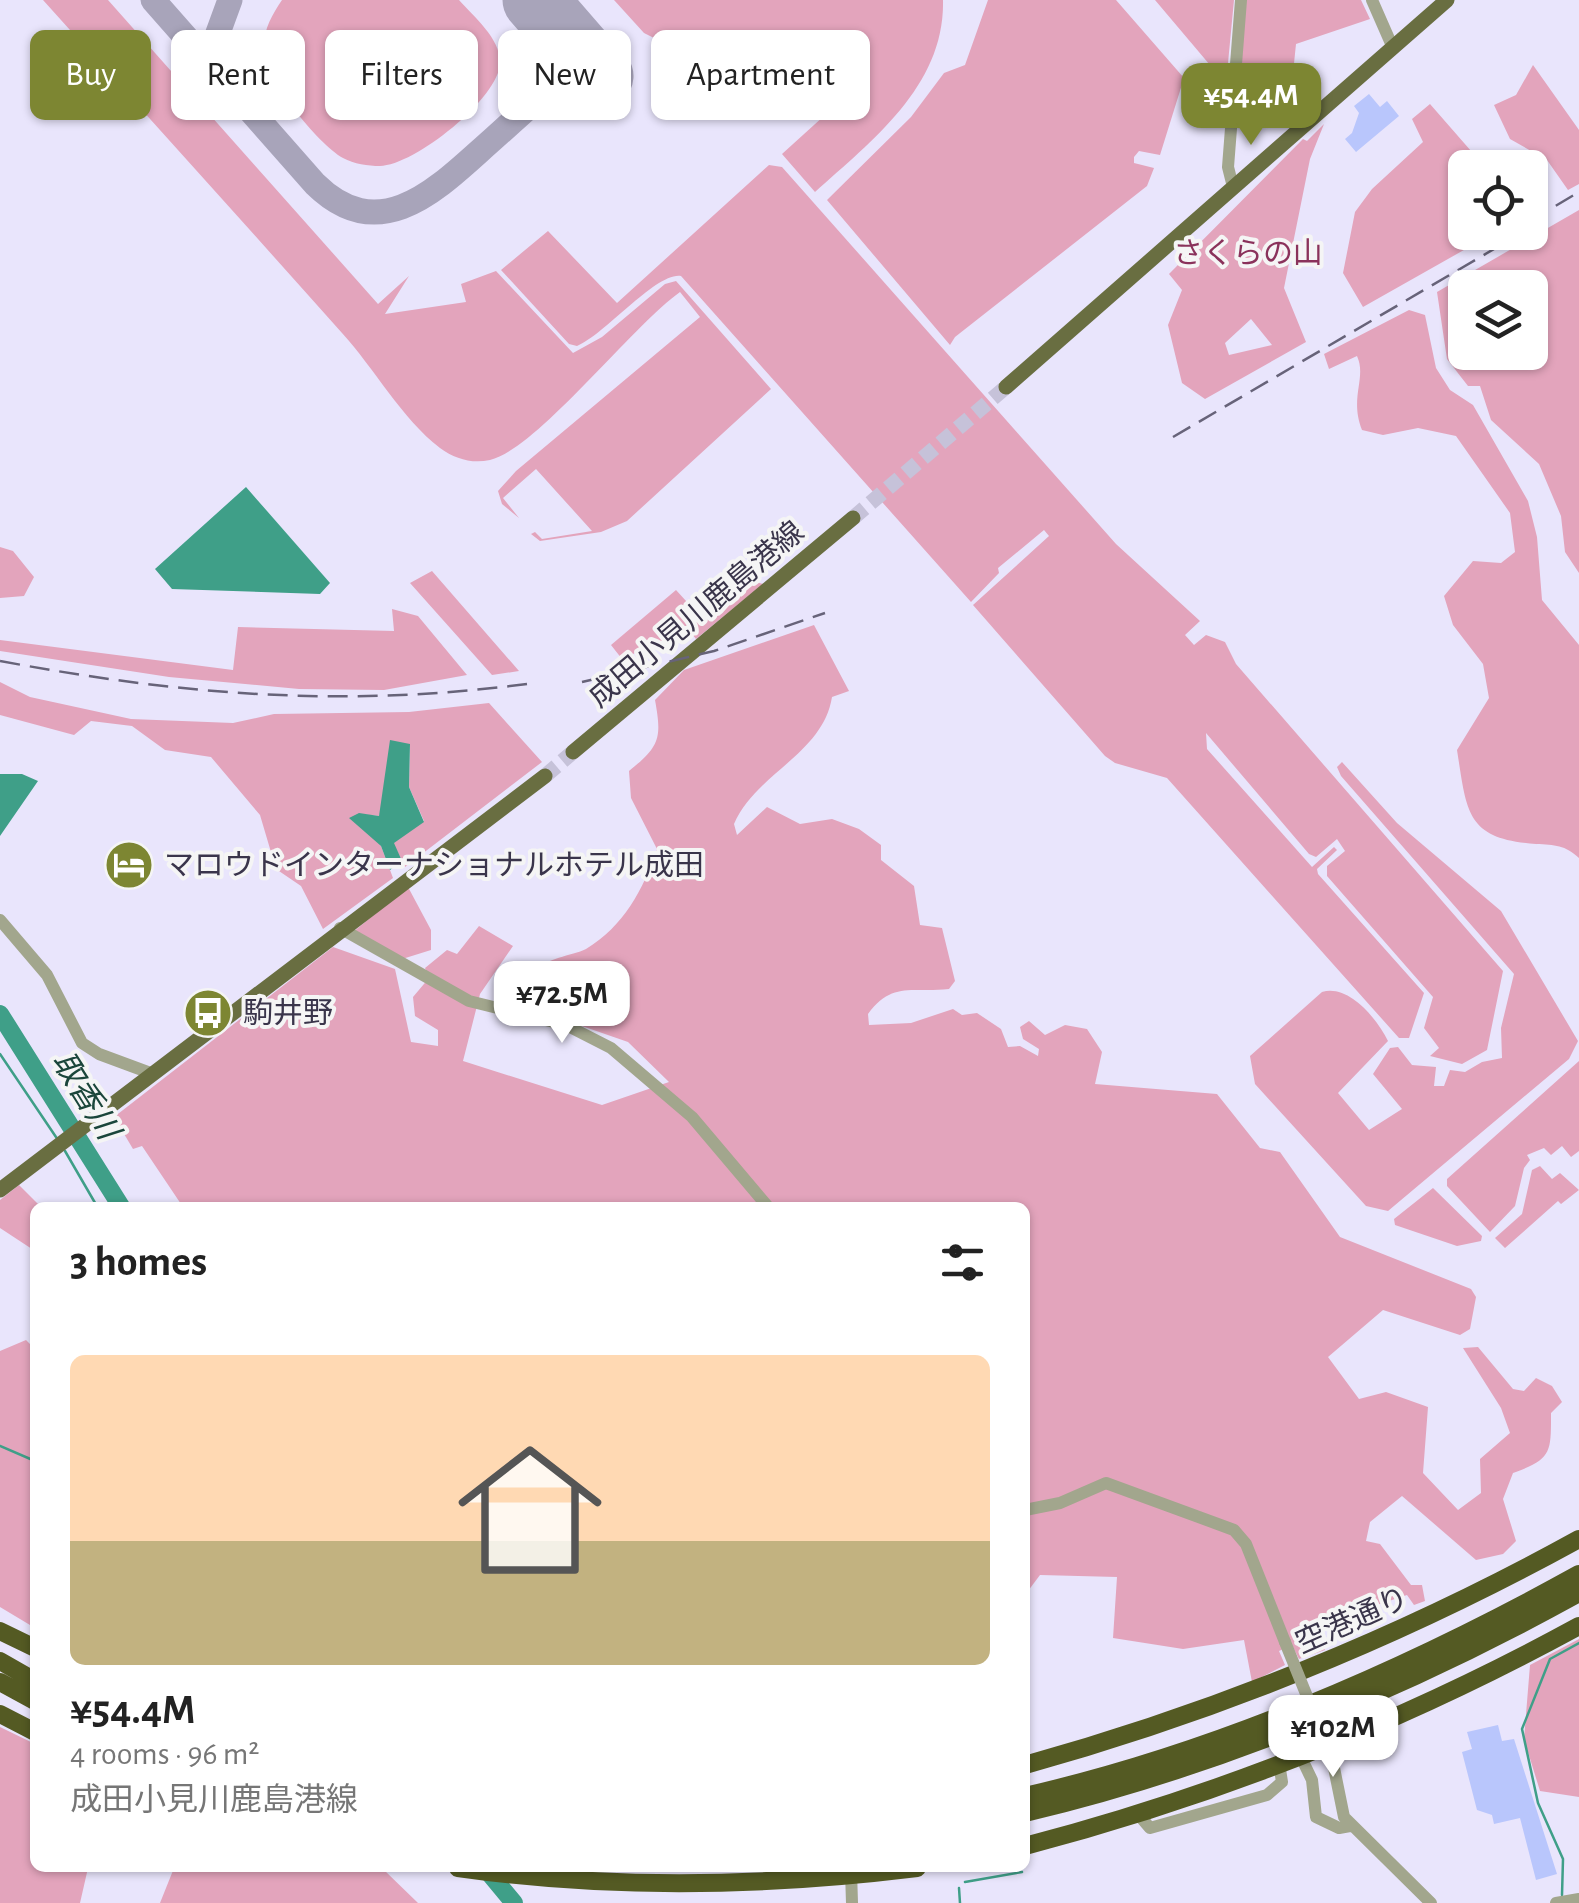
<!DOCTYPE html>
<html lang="en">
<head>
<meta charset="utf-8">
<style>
  :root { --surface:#fff; --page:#f2f2f2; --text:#222; --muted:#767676; --accent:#7d8632 }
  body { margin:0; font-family:"Alegreya Sans","Noto Sans JP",sans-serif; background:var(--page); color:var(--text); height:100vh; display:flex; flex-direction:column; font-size:38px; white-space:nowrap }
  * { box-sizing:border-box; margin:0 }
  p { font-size:32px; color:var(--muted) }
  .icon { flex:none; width:55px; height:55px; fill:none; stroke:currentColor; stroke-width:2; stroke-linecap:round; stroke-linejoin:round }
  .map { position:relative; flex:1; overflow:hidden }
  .panel { position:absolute; left:30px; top:1202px; width:1000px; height:670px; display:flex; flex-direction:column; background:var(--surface); border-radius:15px; box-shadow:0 2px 8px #0004 }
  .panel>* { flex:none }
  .banner { position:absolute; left:30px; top:30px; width:1000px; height:90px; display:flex; gap:20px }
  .controls { position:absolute; left:1448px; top:150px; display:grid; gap:20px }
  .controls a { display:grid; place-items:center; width:100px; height:100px; border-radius:15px; background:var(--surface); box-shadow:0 2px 8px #0004; font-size:50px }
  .price { position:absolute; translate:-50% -85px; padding:0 22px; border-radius:20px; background:#fff; color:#222; font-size:32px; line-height:65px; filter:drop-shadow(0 2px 5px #0008) }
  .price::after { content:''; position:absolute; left:50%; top:60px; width:30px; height:22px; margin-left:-15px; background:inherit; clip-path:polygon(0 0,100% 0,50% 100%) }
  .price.on { background:var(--accent); color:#fff }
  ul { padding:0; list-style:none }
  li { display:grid; align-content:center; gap:20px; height:530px; padding:0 40px }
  li span { display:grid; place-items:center; height:310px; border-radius:15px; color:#555 }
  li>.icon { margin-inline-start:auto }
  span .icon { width:180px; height:180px; fill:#fffc; stroke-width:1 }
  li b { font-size:42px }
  h2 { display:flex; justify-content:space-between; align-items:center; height:120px; padding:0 40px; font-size:42px }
  .tag { padding:0 35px; border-radius:15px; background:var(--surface); box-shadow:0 2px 8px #0004; font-size:35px; line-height:90px }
  .tag.on { background:var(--accent); color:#fff }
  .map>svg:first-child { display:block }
  .green { fill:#e3a4bc; fill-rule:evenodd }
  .water { fill:#3f9f88 }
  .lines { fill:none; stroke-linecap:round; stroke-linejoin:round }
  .stream { stroke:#3f9f88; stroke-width:2.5 }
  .river { stroke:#3f9f88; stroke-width:18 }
  .taxiway { stroke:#a8a4ba; stroke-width:25 }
  .runway { stroke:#a8a4ba; stroke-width:65 }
  .building { fill:#b9c6fc }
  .major-tunnel { stroke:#c6c2d9; stroke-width:15; stroke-dasharray:15 8; stroke-linecap:butt }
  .minor { stroke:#a2a68d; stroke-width:12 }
  .major { stroke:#696e41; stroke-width:15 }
  .highway { stroke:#545a23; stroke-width:18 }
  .rail { stroke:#676379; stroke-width:2.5; stroke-dasharray:20 10; stroke-linecap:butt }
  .minor-bridge { stroke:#a2a68d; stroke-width:12 }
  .labels { text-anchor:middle; stroke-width:8; stroke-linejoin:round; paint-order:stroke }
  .park-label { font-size:30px; fill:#8a325b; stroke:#f5f5f5 }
  .street-label { font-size:30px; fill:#3a354b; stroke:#f5f5f5 }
  .poi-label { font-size:30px; fill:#3a354b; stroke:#f5f5f5; text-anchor:start }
  .water-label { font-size:32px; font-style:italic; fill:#1b463b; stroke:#f5f5f5 }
</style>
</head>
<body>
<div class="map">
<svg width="1579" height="1903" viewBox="0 0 1579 1903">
  <rect width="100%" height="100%" fill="#e9e5fc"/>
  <!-- green -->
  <path class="green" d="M43,0H108L378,304L409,276L385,314L466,302L461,284L496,271L573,353L602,337L665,284L676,281L771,389L627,521L601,532L540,541L531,534L535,532L542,539L592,531L536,469L503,498L519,518L502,504L498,491L516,471L700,317L680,292C630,328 537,449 490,460C472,464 455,459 440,448C402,419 374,368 342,333C243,222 143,111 43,0Z
    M282,0H459C474,17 500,38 500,62C501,97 414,166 380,166C368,166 354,164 343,158C317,143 266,80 264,49C263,30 272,15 282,0Z
    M614,0H943C945,85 873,140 815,192L782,154L825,115L764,46L654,38L644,33Z
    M988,0H1116L1184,78L1160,155L1139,151L1134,157V163L1154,168L1147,186L955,337L950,345L827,200L911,117L944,73L965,65Z
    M1155,0H1234L1226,84Z
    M1245,0H1361L1370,19L1296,44L1293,73L1241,71Z
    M1533,65L1579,130V184L1568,190L1547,160L1510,139L1494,105L1516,95Z
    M1430,104L1485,167L1465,168V232L1494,233L1363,307L1343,273L1355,212L1372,189L1423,142L1412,119Z
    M1324,124L1310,159L1284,288L1306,342L1205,399L1182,383L1168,325L1182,290L1169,274L1303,139L1307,141ZM1251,319L1272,345L1229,355L1225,343Z
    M769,165L782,167L1116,544L1200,621L1185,635L1194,645L1206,635L1225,642L1236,664L1503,971L1487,1050L1462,1064L1430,1056L1439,1048L1424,1028L1433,997L1327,876V866L1345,851L1337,839L1316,857L1309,854L1206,733L1207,749L1312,867L1334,847L1337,850L1317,869L1318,874L1424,993L1409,1038H1399L1167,778L1115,763L1105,756L973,605L1049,536L1044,530L998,568L999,573L971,602L681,276C656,272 606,334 577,346L569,344L501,270L548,231L617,303Z
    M1579,210V573L1565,552L1561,516L1539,464L1491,420L1480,386H1468L1447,359L1437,292ZM1465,288H1530V352H1465Z
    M1409,310L1425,315L1436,368L1450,390L1473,405L1528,501L1537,537L1542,600L1579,645V858C1565,845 1555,845 1536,844C1466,839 1467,813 1457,750L1489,698L1483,664L1453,625L1444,596L1473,561L1501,563L1515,552L1510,513L1456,436L1418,428L1383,435L1362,430C1349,397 1367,378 1357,356L1329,369L1324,354Z
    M0,547L13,551L34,577L24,596L0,598Z
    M432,571L519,671L492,675L410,583Z
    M746,579L763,584L696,639L688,629L622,659L611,645L676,590L697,613L728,584L734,589Z
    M392,609L418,616L467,675L384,690L299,689L169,677L0,651V640L233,670L238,627L394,631Z
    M814,625L849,691L832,697C823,754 756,773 734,824L737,835L767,807L800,824L832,819L859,829L881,845V860L914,886L920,925L942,928L955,981L949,989C912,993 892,981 868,1014L869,1025L911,1023L953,1009L962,1015L977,1013L1001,1029L1008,1047L1020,1046L1038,1056L1039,1049L1023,1039L1020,1027L1029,1021L1045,1035L1065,1025L1087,1029L1102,1052L1095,1084L1217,1094L1260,1148L1280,1152L1340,1237L1471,1289L1476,1297L1470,1329L1460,1335L1383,1310L1328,1357L1359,1399L1386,1392L1428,1407L1423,1473L1458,1510L1481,1493L1480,1459L1510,1433L1501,1408L1463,1348L1478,1347L1513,1389L1524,1391L1536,1378L1552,1386L1562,1402L1551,1413C1551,1453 1552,1459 1513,1473L1503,1499L1516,1541L1503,1554L1476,1560L1402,1496L1370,1522L1366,1541L1380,1544L1411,1585H1422L1425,1601L1414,1605L1407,1595L1374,1606L1366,1599L1313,1623L1325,1650L1299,1659L1292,1645L1279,1651L1285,1665L1252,1682L1244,1640L1183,1649L1113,1638L1117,1577L1040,1575L1025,1595V1208L183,1207L142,1146L133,1149L114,1117L333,947L395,969L411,1042L438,1046V1030L415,1016L413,997L429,978L425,968L447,950L457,954L479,926L513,946L480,994L463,1061L602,1105L669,1082L628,1042L533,1009C529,1000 532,981 537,971C544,958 572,956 586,949C624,926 643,890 657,849L631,798L629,771C660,746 662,738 655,700L684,670Z
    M0,682L30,697L131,719L233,723L274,714L409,712L489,703L542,762L405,867L393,843L424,821L409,787L410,745L379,816L359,814L381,846L393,878L323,929L301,886L276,869L260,815L211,757L165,750L132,726L91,721L74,735L0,715Z
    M1342,762L1397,823L1501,911L1578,1041L1569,1059L1388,1211L1366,1206L1255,1084L1250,1056L1322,992C1349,984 1377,1019 1388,1041L1338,1093L1369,1130L1402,1109L1373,1074L1390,1048L1398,1047L1412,1065L1436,1067L1434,1086H1444L1450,1070L1465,1072L1482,1062L1502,1058L1501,1028L1514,974L1341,776L1337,767Z
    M408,887L431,930V950L399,960L353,932Z
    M1579,1061V1151L1571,1157L1562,1146L1551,1155L1544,1148L1527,1155L1530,1160L1524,1168L1515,1206L1490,1232L1447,1186V1179Z
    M1540,1166L1552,1179L1560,1173L1579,1190L1561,1204L1558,1201L1505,1248L1495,1238L1522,1214L1532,1170Z
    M19,1185L41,1207L35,1208V1251L0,1228V1200Z
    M1433,1188L1482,1236L1481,1241L1457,1246L1395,1225L1394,1219Z
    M26,1340L35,1349V1628L0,1607V1351Z
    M1579,1639V1797L1540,1791L1524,1739L1530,1665Z
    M0,1727L35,1744V1868H88L80,1903H0Z
    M174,1868H375L384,1870L418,1903H160Z"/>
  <!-- water -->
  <path class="water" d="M246,487L330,583L320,594L172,589L155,569Z
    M390,740L410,744L409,787L424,822L394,843L402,861L390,870L381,846L349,818L359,813L379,816Z
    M0,774H22L38,781L0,836Z"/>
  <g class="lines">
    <!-- stream -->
    <path class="stream" d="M0,1054L58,1140
      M65,1151L98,1208
      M0,1446L35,1461
      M965,1882L1022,1872
      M959,1888L960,1903
      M1562,1895L1563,1859L1538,1803L1522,1729L1550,1659L1579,1643"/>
    <!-- river -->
    <path class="river" d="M0,1014L122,1208
      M485,1868L514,1903"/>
    <!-- taxiway -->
    <path class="taxiway" d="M153,0L315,184C382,250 441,185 492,140C523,112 554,84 585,57
      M536,2C553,33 554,65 536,96
      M222,76L215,41L230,0"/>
    <!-- runway -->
    <path class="runway" d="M535,0L601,76"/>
  </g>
  <!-- building -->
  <path class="building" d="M1369,94L1380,107L1387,101L1399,116L1356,152L1345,139L1352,133L1359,113L1354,106Z
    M1498,1725L1502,1741L1514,1739L1557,1874L1536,1880L1520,1818L1494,1824L1492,1815L1477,1810L1462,1752L1472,1749L1467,1732Z"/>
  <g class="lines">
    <!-- major-tunnel -->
    <path class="major-tunnel" d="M853,518L1006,387
      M545,776L573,752"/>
    <!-- minor -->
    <path class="minor" d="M1372,0L1393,48
      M1233,187L1228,167L1241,0
      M0,920L47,975L82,1043L99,1054L153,1074
      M340,928L469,1001L566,1025L611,1048L692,1117L769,1208
      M1025,1510L1060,1503L1106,1483L1234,1530L1246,1544L1285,1642
      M1300,1755L1312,1780L1316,1817L1339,1828L1350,1826
      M1332,1758L1344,1817L1431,1903
      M1138,1814L1150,1828L1267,1795L1282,1782L1279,1763
      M851,1871L852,1903
      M1556,1903L1579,1899"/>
    <!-- major -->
    <path class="major" d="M1006,387L1447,0
      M573,752L853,518
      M0,1190L545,776"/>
    <!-- highway -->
    <path class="highway" d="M0,1631L35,1648
      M0,1661L35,1681
      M0,1682L35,1701
      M0,1714L35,1732
      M1025,1765C1219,1711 1403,1636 1579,1539
      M1025,1796C1217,1752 1407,1669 1579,1574
      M1025,1813C1216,1768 1407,1688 1579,1593
      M1025,1846C1216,1796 1405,1721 1579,1626
      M458,1868C612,1890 763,1887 917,1868"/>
    <!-- rail -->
    <path class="rail" d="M1530,221L1579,192
      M1173,437L1523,232
      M0,661C183,695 341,708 527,684
      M582,682L714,651L825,613"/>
    <!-- minor-bridge -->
    <path class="minor-bridge" d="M1285,1642L1332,1758"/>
  </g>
  <!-- icons -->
  <defs>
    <g id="hotel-disc" transform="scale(2.5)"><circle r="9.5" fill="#7d8632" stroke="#f5f5f5"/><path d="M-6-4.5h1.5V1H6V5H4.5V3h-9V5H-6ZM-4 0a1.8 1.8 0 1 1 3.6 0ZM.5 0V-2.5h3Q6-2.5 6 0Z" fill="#fff"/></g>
    <g id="bus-disc" transform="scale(2.5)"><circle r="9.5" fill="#7d8632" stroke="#f5f5f5"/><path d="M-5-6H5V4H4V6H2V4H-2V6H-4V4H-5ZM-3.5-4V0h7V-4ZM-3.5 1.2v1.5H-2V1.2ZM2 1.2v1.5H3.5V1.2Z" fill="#fff"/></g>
  </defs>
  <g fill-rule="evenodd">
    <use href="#hotel-disc" x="129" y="865"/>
    <use href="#bus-disc" x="208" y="1013"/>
  </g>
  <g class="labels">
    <!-- park labels -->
    <g class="park-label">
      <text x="1248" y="263">さくらの山</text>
    </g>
    <!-- street labels -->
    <g class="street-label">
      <text transform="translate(696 614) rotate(-40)" y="10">成田小見川鹿島港線</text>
      <text transform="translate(1352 1620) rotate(-24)" y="10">空港通り</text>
    </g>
    <!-- poi labels -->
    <g class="poi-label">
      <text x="164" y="875">マロウドインターナショナルホテル成田</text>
      <text x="243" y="1023">駒井野</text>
    </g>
    <!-- water labels -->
    <g class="water-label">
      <text transform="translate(86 1095) rotate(58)" y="11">取香川</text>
    </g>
  </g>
</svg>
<div class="controls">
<a><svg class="icon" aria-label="locate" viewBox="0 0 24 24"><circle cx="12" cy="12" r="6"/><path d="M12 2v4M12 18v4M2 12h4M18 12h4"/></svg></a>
<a><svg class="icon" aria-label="layers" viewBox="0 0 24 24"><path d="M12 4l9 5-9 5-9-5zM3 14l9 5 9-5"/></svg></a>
</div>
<b class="price on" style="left:1251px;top:148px">¥54.4M</b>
<b class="price" style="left:562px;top:1046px">¥72.5M</b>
<b class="price" style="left:1333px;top:1780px">¥102M</b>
<div class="banner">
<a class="tag on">Buy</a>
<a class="tag">Rent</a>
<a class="tag">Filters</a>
<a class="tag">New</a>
<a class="tag">Apartment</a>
</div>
<section class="panel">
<h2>3 homes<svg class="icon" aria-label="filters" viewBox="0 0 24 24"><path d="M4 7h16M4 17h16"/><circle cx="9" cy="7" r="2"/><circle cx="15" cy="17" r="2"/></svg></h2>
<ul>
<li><span style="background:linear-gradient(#ffd9b3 60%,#c2b280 0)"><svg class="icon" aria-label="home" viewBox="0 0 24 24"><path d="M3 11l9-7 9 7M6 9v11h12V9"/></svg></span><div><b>¥54.4M</b><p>4 rooms · 96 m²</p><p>成田小見川鹿島港線</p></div></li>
</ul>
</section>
</div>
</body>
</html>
